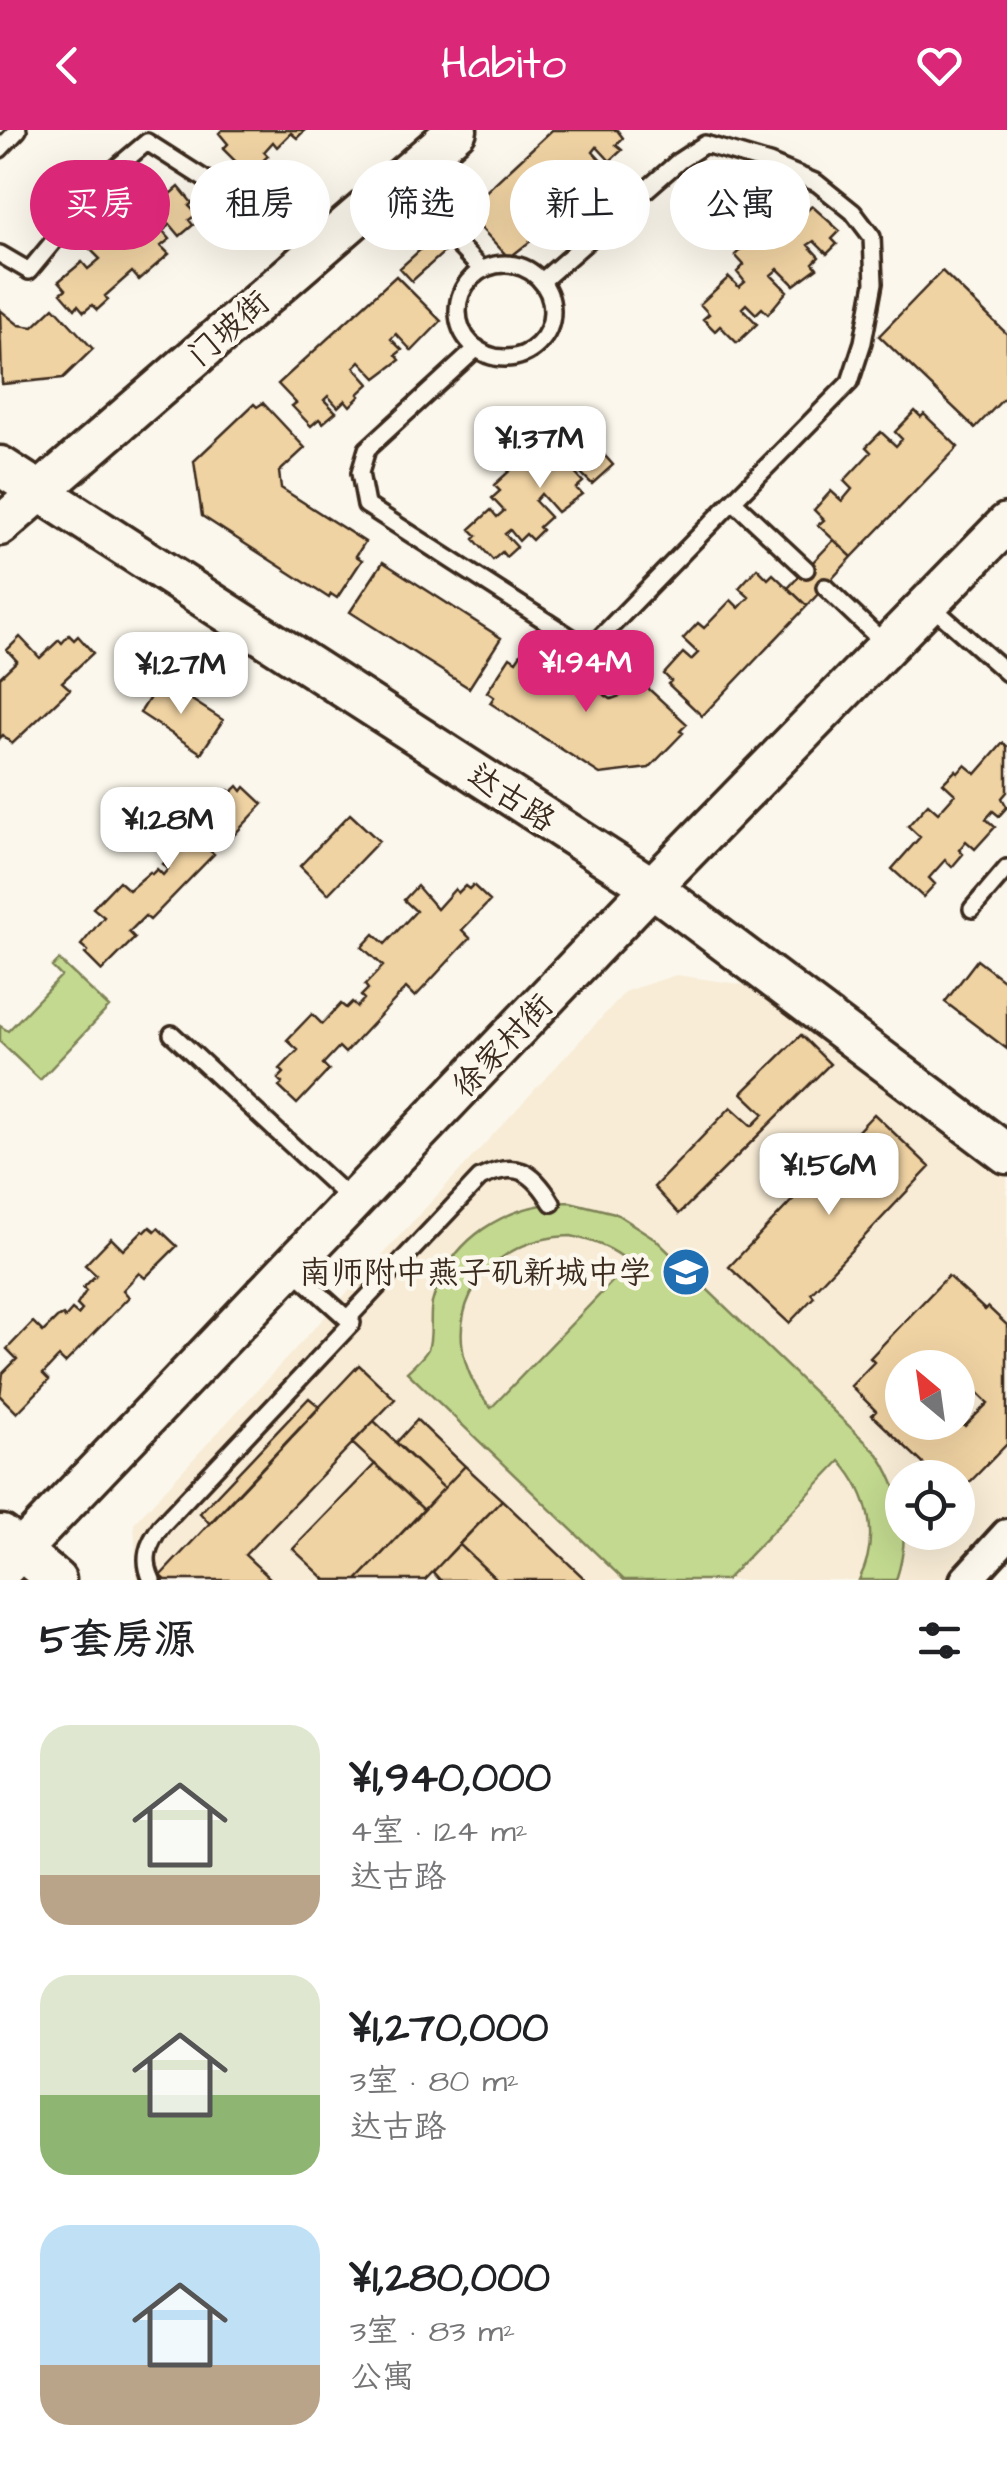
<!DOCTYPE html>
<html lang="zh">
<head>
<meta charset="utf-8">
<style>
  :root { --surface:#fff; --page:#f6f6f6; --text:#202124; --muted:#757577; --accent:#db2777 }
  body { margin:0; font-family:"Architects Daughter","LXGW WenKai TC",sans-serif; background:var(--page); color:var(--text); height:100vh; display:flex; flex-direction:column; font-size:38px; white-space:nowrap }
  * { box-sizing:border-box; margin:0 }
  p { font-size:32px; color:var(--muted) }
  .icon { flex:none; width:55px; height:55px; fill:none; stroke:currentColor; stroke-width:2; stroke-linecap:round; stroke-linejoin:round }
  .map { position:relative; height:1450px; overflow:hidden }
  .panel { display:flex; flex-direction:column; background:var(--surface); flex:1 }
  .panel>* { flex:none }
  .top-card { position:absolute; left:30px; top:30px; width:948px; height:90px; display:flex; gap:20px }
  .needle { width:65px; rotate:331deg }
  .buttons { position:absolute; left:885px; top:1220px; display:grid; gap:20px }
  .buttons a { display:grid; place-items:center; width:90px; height:90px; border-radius:50%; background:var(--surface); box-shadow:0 10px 40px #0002; font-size:50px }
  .price { position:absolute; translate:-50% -85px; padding:0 22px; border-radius:20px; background:#fff; color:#222; font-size:32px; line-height:65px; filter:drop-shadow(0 2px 5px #0008) }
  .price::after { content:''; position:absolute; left:50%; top:60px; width:30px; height:22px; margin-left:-15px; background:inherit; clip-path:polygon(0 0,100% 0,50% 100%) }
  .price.current { background:var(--accent); color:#fff }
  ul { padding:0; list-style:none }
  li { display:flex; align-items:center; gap:30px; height:250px; padding:0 40px }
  li span { display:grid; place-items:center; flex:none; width:280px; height:200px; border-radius:30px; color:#555 }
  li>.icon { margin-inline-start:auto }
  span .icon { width:120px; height:120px; fill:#fffc; stroke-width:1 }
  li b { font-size:42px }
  h2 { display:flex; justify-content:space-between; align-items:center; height:120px; padding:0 40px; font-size:42px }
  .pill { padding:0 35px; border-radius:45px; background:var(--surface); box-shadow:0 10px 40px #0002; font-size:35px; line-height:90px }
  .pill.current { background:var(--accent); color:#fff }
  header { display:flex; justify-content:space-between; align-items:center; height:130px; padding:0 40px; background:var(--accent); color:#fff; font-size:45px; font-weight:600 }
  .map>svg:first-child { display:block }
  .built { fill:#f8ecd6; fill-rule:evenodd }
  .green { fill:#c2d98f; stroke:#7e8256; stroke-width:2.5; fill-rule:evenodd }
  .building { fill:#f0d3a3; stroke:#3b2a1e; stroke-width:2.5; fill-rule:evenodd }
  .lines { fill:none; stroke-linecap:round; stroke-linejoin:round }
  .service-casing { stroke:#3b2a1e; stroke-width:22 }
  .minor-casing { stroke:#3b2a1e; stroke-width:38 }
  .tertiary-casing { stroke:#3b2a1e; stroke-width:45 }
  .service { stroke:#fbf7ec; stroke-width:15 }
  .minor { stroke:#fbf7ec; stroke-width:30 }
  .tertiary { stroke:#fbf7ec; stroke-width:38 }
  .labels { text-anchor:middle; stroke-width:9; stroke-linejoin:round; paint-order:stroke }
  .street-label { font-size:32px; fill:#3b2a1e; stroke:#fbf7ec }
  .poi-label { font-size:32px; fill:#3b2a1e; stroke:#fbf7ec; text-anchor:end }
</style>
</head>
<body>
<header><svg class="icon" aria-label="back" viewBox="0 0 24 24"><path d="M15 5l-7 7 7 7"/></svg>Habito<svg class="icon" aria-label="heart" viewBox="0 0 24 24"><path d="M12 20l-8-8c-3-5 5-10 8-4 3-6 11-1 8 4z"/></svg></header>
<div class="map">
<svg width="1007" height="1450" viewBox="0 0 1007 1450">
  <rect width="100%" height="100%" fill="#fbf7ec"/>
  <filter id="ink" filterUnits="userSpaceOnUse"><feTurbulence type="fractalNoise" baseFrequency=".01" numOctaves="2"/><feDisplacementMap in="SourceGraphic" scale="20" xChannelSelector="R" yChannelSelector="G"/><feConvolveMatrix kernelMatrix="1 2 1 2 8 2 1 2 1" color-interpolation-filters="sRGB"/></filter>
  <g filter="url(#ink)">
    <!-- built -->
    <path class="built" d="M676,845L753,856L1007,1047V1389L951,1450H137L134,1393L626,861ZM902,1238H958V1292H902ZM902,1348H958V1402H902Z"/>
    <!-- green -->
    <path class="green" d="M59,830L109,877L40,950L0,912V896L8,901L61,846L52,837Z
      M570,1072L615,1083L654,1108L878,1324C904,1364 911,1406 896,1450H859C880,1408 870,1365 840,1331L726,1450H624L407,1242C413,1236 424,1227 428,1219C433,1207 429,1187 432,1173C449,1108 506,1074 570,1072ZM571,1106C594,1111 613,1118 630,1133L491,1278C427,1203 474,1108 571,1106Z"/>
    <!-- building -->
    <path class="building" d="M222,0H305L297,8L291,3L277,17L273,12L264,22L268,26L256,37L253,33L243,39L223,19L228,14L219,3Z
      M552,0H617L623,8L616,15L622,20L610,31L597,17L593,22L603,33L597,39L601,43L577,61L562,45L556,50L571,67L551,90L545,84L539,89L530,80L525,84L542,102L509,128L465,81Z
      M161,53L171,64L179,57L192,73L189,76L197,84L189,90L193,95L180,106L170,94L163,101L170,109L161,116L169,124L139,150L132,142L105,166L108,170L97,180L92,175L84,182L78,175L75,179L61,163L66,159L59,151L82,132L88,139L100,129L90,119L106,105L108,108L133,82L140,90L148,84L138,73Z
      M812,76L840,101L832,109L837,114L827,124L814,111L808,115L819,127L813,133L817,138L794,155L778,139L771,145L787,161L768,184L762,178L756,184L746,174L742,178L757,194L737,213L720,196L715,201L703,189L709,184L700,174L729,147L739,157L745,152L737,142L744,135L735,125L764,97L770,104L778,96L791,110L798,104L790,96Z
      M461,83L473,96L412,151L400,138Z
      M942,141L1007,204V265L975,298L879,206Z
      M396,146L441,191L412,221L396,204L391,209L402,220L396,225L400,230L376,248L360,231L354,237L369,254L358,264L360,266L350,276L345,270L338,277L328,266L324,270L336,282L323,293L319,289L311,296L292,276L296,273L278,254Z
      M54,177L93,219L63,248L2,254L0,180L19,195L33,197Z
      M263,273L305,318L279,342L281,358L365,412L356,426L362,430L337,468L331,464L329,468L202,386L194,331L254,274L257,277Z
      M915,281L921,287L924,284L958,317L852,427L818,395L824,390L814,380L831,361L842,371L852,359L844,351L871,322L866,317L881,302L896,316L902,309L895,302Z
      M577,296L586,306L592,301L603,313L598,318L613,335L592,354L576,338L573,341L583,352L576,358L582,364L557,382L541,364L535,371L550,387L539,397L542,400L532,410L526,404L519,411L510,400L505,404L517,417L506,427L502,422L493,430L474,409L477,406L470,399L491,380L497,387L504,381L492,368L500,361L494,355L526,326L537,337L542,331L550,340L556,334L547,324Z
      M834,410L852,427L807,476L788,458Z
      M383,432L501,508L469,558L350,482Z
      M757,438L768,449L773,444L807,476L702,586L668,554L671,551L664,544L683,523L691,530L698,523L683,509L698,493L704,498L731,470L739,478L749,467L739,458Z
      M69,505L74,510L78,506L93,523L62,552L70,559L12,614L3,605L0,608V547L17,531L7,520L20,507L40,528L59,510L62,513Z
      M527,515L611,569L623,565L638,549L687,594L680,601L683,603L649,638L600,644L490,573L494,567L487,562L510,527L516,531Z
      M161,550L223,590L201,623L140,583Z
      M1003,613L1007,616V662L1002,668L1007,677L999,686L993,681L986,689L995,697L975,719L966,711L959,720L963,724L952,737L945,730L929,748L935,754L923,767L892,739L920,707L908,696L928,674L938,683L955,664L943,653L956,640L958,643L965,635L976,644Z
      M238,656L242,661L245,657L263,674L231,708L226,702L209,720L214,724L150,790L145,786L129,802L135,808L102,841L85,824L88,821L81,815L104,787L93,778L119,751L129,760L150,742L152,744L157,739L163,745L168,739L163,734L169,727L170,718L184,704L173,693L199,667L209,676L223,662L228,660L232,662Z
      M350,684L379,711L328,764L300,736Z
      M473,755L490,771L462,800L470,808L415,867L406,858L345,923L339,917L323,934L329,940L297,974L279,957L282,953L278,949L284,943L280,939L298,920L287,910L312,884L322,894L341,874L346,878L352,872L357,877L364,869L361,866L368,859L365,855L383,836L362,817L374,804L385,814L416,781L404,770L417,756L437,779L455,759L458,763L465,756L469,759Z
      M977,830L1007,853V919L945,872Z
      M801,905L830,934L679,1084L654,1057L731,977L752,996L764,984L742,963Z
      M874,984L930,1037L811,1163L814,1167L789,1193L729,1137Z
      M150,1097L155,1101L158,1098L177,1116L145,1148L139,1143L123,1160L129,1167L65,1233L59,1227L43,1244L49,1250L17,1283L0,1266L3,1243L17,1229L7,1219L33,1192L43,1202L57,1188L63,1185L65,1188L72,1180L78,1185L82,1180L77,1175L86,1161L83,1158L96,1145L85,1135L111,1108L123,1120L143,1100L145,1102Z
      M948,1146L985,1180L988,1177L1007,1195V1314L962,1360L958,1356V1348H948L942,1342L937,1347L872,1285L876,1281L851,1256L874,1232L870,1228ZM948,1234L958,1238V1244L988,1273L965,1296L958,1288V1292H902V1238H945Z
      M359,1235L395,1269L245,1425L272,1450H165L160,1446Z
      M309,1268L320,1277L210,1394L200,1383Z
      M417,1290L465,1336L444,1358L396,1313Z
      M374,1291L444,1358L424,1380L352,1313Z
      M375,1334L424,1380L357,1450H326L293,1419Z
      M465,1336L502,1370L425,1450H357Z
      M502,1370L586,1450H497L459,1414Z
      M459,1414L497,1450H440L433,1442Z"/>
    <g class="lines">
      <!-- service casing -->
      <g class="service-casing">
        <path id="service" d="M0,19L18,0
          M398,51L443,99
          M455,112L482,140
          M0,124L29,141L109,44L147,12L317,121
          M458 181a47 47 0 1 1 94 0a47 47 0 1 1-94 0Z
          M542,151L679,31L705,14L769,33L817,53L853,82L872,107L874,153L863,212L850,252L733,371
          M477,218L367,319L360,343L366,375L589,519L733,371L806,439
          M825,457L886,515
          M928,473L1007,543
          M972,779L1007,738
          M172,904L353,1072
          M348,1188L480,1048C516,1030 533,1041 552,1073
          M152,1450C142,1429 148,1414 161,1396L352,1193L290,1137"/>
      </g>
      <!-- minor casing -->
      <g class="minor-casing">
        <path id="minor" d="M966,1450L1007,1405"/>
      </g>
      <!-- tertiary casing -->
      <g class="tertiary-casing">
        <path id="tertiary" d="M0,336L652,757L1007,1024
          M0,396L457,0
          M2,1405L56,1450
          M0,1442L652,757L1007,393"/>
      </g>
      <!-- service -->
      <use href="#service" class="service"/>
      <!-- minor -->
      <use href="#minor" class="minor"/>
      <!-- tertiary -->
      <use href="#tertiary" class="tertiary"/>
    </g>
  </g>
  <!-- icons -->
  <defs>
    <g id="school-disc" transform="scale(2.5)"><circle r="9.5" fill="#1f6fb2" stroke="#fbf7ec"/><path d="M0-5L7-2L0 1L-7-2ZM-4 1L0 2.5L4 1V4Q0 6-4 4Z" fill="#fff"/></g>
  </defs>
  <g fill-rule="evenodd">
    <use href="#school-disc" x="686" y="1142"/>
  </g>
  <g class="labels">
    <!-- street labels -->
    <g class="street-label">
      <text transform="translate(228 198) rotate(-41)" y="11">门坡街</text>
      <text transform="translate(512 667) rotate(33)" y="11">达古路</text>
      <text transform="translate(502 915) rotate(-46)" y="11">徐家村街</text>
    </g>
    <!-- poi labels -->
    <g class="poi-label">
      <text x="651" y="1153">南师附中燕子矶新城中学</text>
    </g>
  </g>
</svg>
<div class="buttons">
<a><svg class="needle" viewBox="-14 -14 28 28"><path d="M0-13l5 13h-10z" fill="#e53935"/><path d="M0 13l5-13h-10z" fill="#757577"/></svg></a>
<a><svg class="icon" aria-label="locate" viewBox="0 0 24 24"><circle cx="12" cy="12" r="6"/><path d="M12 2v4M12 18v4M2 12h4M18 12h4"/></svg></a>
</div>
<b class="price" style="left:540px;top:361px">¥1.37M</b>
<b class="price current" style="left:586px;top:585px">¥1.94M</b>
<b class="price" style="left:181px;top:587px">¥1.27M</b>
<b class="price" style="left:168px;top:742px">¥1.28M</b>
<b class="price" style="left:829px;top:1088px">¥1.56M</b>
<div class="top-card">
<a class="pill current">买房</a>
<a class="pill">租房</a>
<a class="pill">筛选</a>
<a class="pill">新上</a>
<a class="pill">公寓</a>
</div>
</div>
<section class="panel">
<h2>5套房源<svg class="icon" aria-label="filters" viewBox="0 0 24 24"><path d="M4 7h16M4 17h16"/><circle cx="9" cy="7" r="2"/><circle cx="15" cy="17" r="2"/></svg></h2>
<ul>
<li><span style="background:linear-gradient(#dfe7d0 75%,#b9a48a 0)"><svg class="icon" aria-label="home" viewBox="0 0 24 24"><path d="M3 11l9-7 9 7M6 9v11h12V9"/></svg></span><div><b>¥1,940,000</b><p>4室 · 124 m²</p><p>达古路</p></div></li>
<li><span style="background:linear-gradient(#dfe7d0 60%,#8fb573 0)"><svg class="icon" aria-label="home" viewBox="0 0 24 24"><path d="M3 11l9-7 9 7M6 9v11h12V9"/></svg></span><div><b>¥1,270,000</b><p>3室 · 80 m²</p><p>达古路</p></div></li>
<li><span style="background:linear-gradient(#bfe0f5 70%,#b9a48a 0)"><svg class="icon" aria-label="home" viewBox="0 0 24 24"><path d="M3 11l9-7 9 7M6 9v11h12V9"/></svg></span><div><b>¥1,280,000</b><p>3室 · 83 m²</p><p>公寓</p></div></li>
</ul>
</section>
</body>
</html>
